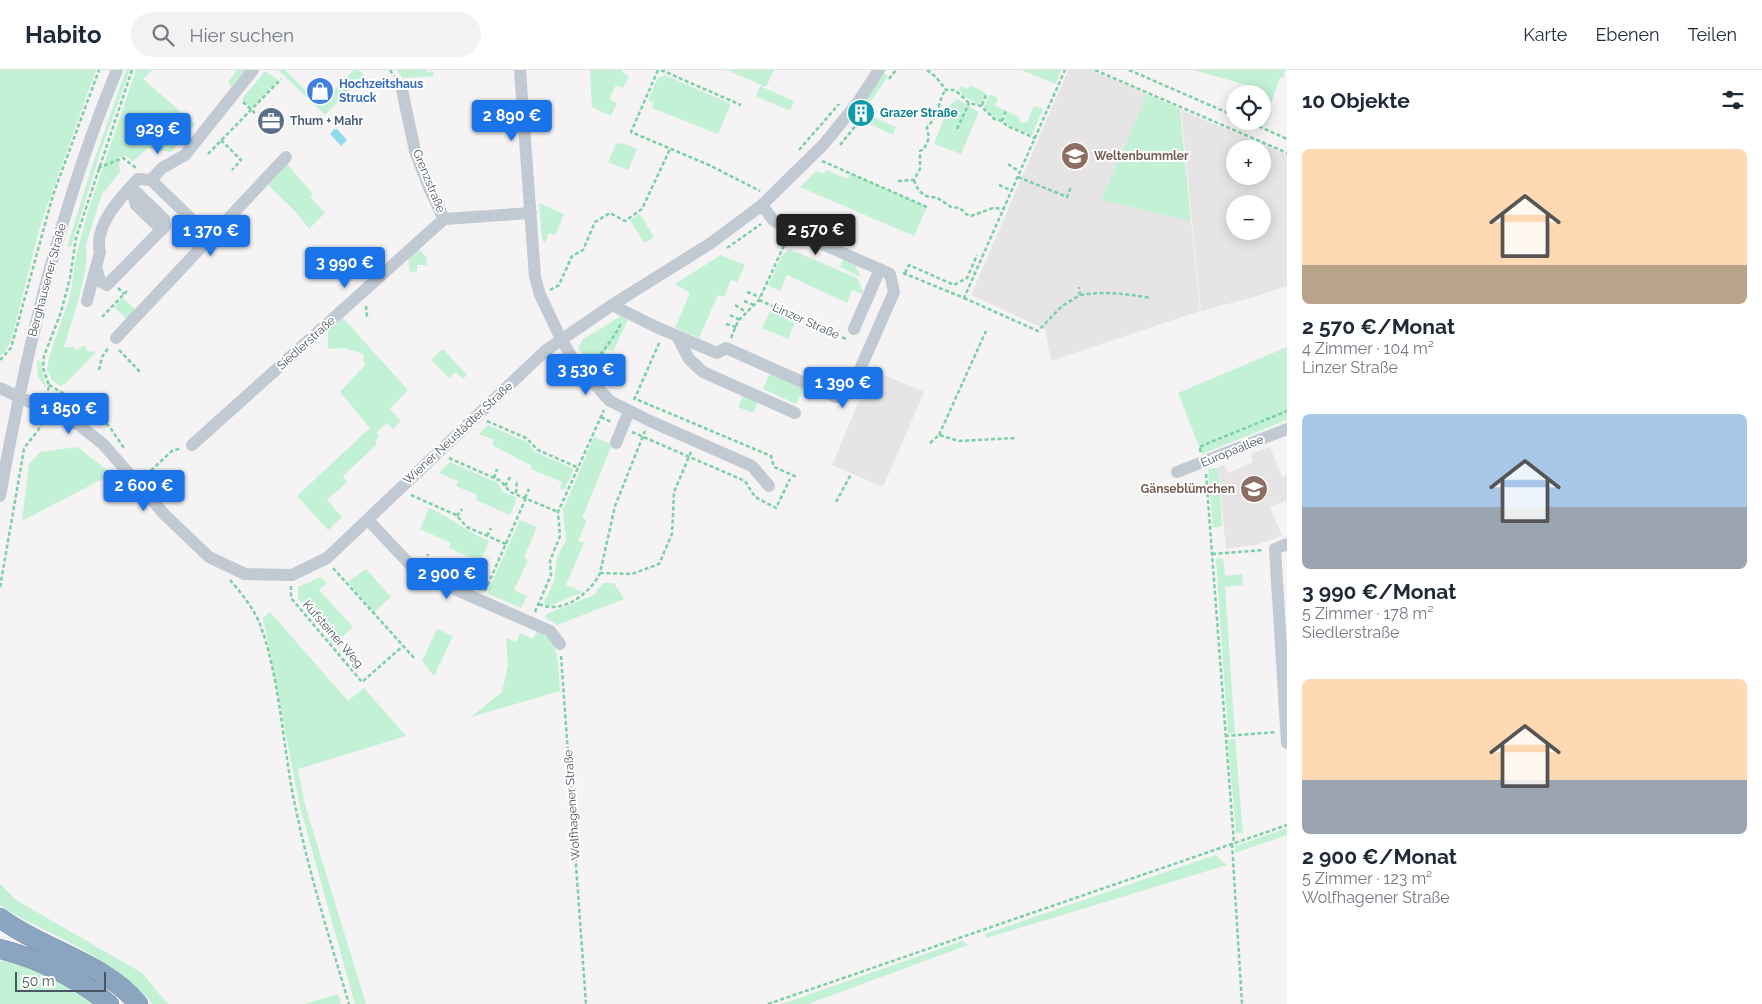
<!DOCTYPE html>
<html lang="de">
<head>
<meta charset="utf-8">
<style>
  :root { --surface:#fff; --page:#f2f2f3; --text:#1f2937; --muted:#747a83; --line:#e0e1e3; --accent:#1a73e8 }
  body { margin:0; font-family:Raleway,sans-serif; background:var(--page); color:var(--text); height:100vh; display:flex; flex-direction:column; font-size:19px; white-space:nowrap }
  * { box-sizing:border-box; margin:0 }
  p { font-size:16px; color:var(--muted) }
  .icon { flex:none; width:28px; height:28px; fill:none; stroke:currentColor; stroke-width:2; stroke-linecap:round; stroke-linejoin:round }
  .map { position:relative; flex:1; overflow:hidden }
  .drawer { display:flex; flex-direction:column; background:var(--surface); width:475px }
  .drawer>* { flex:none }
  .buttons { position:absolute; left:1226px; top:15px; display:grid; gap:10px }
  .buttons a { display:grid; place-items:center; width:45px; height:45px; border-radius:50%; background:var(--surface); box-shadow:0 2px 12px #0003; font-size:25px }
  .scale { position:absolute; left:15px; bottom:12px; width:91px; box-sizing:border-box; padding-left:5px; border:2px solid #4a5661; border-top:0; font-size:14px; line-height:18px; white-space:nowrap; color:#4a5661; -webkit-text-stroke:4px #fff; paint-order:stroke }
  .price { position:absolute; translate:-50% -42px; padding:0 11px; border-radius:5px; background:var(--accent); color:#fff; font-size:16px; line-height:32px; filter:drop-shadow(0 1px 2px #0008) }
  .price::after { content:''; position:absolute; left:50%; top:30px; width:15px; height:11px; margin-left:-8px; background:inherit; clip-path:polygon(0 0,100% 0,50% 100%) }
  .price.on { background:#222; color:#fff }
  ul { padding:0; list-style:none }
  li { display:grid; align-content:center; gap:10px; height:265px; padding:0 15px }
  li span { display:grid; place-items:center; height:155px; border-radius:8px; color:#555 }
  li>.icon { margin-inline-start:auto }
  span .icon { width:90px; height:90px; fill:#fffc; stroke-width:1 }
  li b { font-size:21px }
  h2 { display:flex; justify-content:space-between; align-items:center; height:60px; padding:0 15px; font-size:21px }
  header { display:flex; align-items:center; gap:30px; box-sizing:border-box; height:70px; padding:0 25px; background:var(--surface); border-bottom:1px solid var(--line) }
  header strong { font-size:24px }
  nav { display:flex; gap:28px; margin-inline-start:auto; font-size:18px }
  .search { width:350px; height:45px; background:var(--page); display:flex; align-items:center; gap:12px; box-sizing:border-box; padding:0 18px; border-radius:28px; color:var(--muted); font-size:19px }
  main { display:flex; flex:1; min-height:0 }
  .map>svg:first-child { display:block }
  .education { fill:#e6e4e5; fill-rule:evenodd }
  .green { fill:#c3f1d5 }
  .water { fill:#90daee }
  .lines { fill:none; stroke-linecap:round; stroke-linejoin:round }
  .highway-casing { stroke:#7690ad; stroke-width:20 }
  .path { stroke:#7ad0a6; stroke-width:2.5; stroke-dasharray:4 2.5; stroke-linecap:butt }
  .minor { stroke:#c1cad2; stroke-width:12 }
  .highway { stroke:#8ba5c1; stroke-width:19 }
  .labels { text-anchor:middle; stroke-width:4; stroke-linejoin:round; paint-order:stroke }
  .shop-label { font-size:12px; font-weight:bold; fill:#366cbe; stroke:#fff; text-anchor:start }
  .culture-label { font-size:12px; font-weight:bold; fill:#0d838f; stroke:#fff; text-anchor:start }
  .service-label { font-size:12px; font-weight:bold; fill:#4e5e75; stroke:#fff; text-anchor:start }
  .education-label { font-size:12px; font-weight:bold; fill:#785e54; stroke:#fff; text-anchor:start }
  .street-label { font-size:12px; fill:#4a5661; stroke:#fff }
</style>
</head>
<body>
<header>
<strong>Habito</strong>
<div class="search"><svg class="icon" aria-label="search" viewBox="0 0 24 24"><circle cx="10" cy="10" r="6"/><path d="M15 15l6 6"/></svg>Hier suchen</div>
<nav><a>Karte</a><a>Ebenen</a><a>Teilen</a></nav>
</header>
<main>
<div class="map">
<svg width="1287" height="934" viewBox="0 0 1287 934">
  <rect width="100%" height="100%" fill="#f5f3f3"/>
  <!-- education -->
  <path class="education" d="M1068,0H1091L1147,24L1101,130L1191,151L1200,241L1051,291L1045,259L971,225Z
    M1181,40L1287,85V216L1254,227L1201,241ZM1235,79H1262V106H1235ZM1235,134H1262V161H1235Z
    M872,300L924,322L883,417L832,395Z
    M1270,377L1282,407L1287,405V430L1270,437L1282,466L1256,475L1226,479L1218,397L1224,395L1228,403L1253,392L1251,384Z"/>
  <!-- green -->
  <path class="green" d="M0,0H96L41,153L11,271L5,282L0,286Z
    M126,0H130L100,83L71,177H67L93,93Z
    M136,0H152L143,9L195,54L171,82L148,78L133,91L126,86L118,87L120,102L102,124L85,177C92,192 70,258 64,277H74L77,281L82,276H86L87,281L96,282L66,313L60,316L52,310L47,301L49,287L70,227L76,186L88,141Z
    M237,0H245L231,17L228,12Z
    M278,0H285L320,34L354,0H359L364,5L325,45Z
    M396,0H426V2L433,1L434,6L403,8Z
    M590,0H622V2L629,6L623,18L616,15L609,29L617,33L611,46L592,37Z
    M727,0H774L766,17Z
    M1022,0H1061L1055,14Z
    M1194,0H1285L1283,8L1280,7L1269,40L1272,42L1266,56L1255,51H1262V24H1244L1246,15Z
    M265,1L278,10L251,38L242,29Z
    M883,3L888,6L867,37L863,34Z
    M665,5L731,34L718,64L652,38L654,33L648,30L658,8Z
    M970,15L986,23L982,32L978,34L963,26L959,19L961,16L968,19Z
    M760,16L794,31L790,41L756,26Z
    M990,24L998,28L995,36L1005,40L1002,49C994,51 987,42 984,36Z
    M1147,24L1180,39L1191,151L1101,130Z
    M957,29L979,42L961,84L934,74L949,36Z
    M1034,36L1043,39L1032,65L1009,56L1004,50L1008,42L1019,47L1021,53L1027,52Z
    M869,45L896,57L893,65L863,51Z
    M622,73L637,79L628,100L608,92L616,74Z
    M286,93L313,124L310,127L325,143L309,159L296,142L267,114Z
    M826,100L848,109L850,103L927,137L914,166L800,117L816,101L824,104Z
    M539,133L564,144L555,165L549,163L545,172L542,170Z
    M640,144L654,167L644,173L630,150Z
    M419,179L426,187L427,195H417V201L410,202L408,189Z
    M789,179L857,208L863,221L862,224L852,220L847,233L787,205L780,221L768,215L782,186Z
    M721,185L745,195L737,212L731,210L724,227L718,225L699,268L675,258L690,223L675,214Z
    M844,188L855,195L861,207L840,197Z
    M123,228L136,240L127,249L114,237Z
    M771,239L796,250L788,269L762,258Z
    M621,246L628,249L613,281L607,279L597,302L578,278L582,270Z
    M343,248L408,320L390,339L401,351L393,359L387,353L376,363L379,367L375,371L377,374L343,406L347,412L327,430L342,447L328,460L297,426L370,358L340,322L365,295L363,284L345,278L328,279V261Z
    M1287,277V350L1202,384L1178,323Z
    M443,279L467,305L463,309L456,302L449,308L431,290Z
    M37,290L41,292L46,318L38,307Z
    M770,303L804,318L796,334L763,319Z
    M743,326L758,332L753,343L738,337Z
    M488,355L527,372L535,382L574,399L564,420L560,418L562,412L531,399L532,396L492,375L494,370L479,364Z
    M594,367L612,375L582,448L587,450L578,471L584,473L566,515L583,522L549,536L543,534L554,512L557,487L566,470L563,440Z
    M77,377L112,404L22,451L29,394L40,382Z
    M450,392L498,413L503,422L517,428L510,445L476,430L477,425L456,416L458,411L439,403Z
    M1218,398L1222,456L1213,458L1208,399Z
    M429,438C451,447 467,462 489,471L480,492L449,478L451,473L420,459Z
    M520,450L537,457L524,488L528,490L514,520L527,526L521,538L487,523Z
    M1223,488L1225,506L1242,504L1243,515L1225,517L1235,663H1228L1216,489Z
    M366,499L391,527L374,542L348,512Z
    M321,507L327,513L319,520L353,557L333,575L326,566L328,564L298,528V517Z
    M603,513H614L624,529L557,555L545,547L547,544L594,525Z
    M270,542L348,631L364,618L406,666L298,699L305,735L366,934H355L300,737L263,548Z
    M437,559L453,566L434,606L422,591Z
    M537,561C562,572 558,597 560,621L471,647L502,622L508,594L506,568L516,572L520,563L533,569Z
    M1235,669L1243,763H1236L1228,670Z
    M1287,758V765L1235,783V776Z
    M1215,785L1227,795L993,866L987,868L985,864Z
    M0,814L16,830L142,903L168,934H152C117,890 56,867 8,841L0,835Z
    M962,871L968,875L808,934H782Z
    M7,889L59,911L97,934H0V891Z
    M338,924L341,934H304Z"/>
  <!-- water -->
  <path class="water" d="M334,59H337L347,70L341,76L330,64Z"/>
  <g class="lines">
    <!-- highway casing -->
    <g class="highway-casing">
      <path id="highway" d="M0,848C41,879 106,893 138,934
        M0,879C37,888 80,909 109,934"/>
    </g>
    <!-- path -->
    <path class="path" d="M390,0L394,6
      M658,0L631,62L709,95L760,121
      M661,0L741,35
      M927,0L936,7L946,20H955L969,33L981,36L994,49L1002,51L1007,56L1035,68
      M1095,0L1287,83
      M1129,0L1235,46
      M889,9L896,0
      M243,32L255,43
      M982,35L987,23
      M1002,51L1006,41
      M1247,51L1287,69
      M957,59L969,33
      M221,70L241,90L232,100
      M840,75L857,54
      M799,80L839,34
      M208,84L281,9
      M822,91L927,137
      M1008,94L1020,102
      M98,98L123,88L136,98
      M1018,107L1067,127L1071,117
      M914,110C917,120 924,129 936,127L951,137L960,138L966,144L971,146L993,138L1005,139
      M898,111L914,110L920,99V81L924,79L929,68L927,57C942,43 937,29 946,20
      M999,115L1012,121
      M727,178L761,154
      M903,203L964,228L1065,0
      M905,203L909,195L954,215L967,208L977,185
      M118,218L124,224
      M550,220L559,215L572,186L583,180L595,152L610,143L625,151L642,139L670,79
      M747,222L760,227
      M1080,225C1105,221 1127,224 1151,228
      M964,228L1038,261L1062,236L1080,225L1079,217
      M759,230L846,269
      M744,231L754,235
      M735,235L746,242
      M366,236L367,246L370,247
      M730,245L740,250
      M102,247L127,221
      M726,254L736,257
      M731,268L738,251L759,230L787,169
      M119,280L141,303
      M0,290L11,278L53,125L99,0
      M594,296C602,280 614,269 621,253
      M99,300L102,287L109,277
      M49,315L75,330L77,340
      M47,327L49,315L43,298L44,286L61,242L70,208L76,168L132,0
      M75,330L109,356L124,378
      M634,330L660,271
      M638,330L771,386L774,397L797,407
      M601,347L611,352
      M487,351L526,368L538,380L579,398
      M632,362L745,411L755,427L776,438L790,409
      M939,365L986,261
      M930,373L939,365L959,371L1015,368
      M1201,382L1199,377L1287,341
      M449,388L501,411L510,422L558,442
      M1206,404L1234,774
      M146,405L172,381L181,378
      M494,408L497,399
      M505,416L510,407
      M516,423L517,410
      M411,425L456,445L467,457L506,474
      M525,428L529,419
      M836,432L851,404
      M457,446L462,439
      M487,466L491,458
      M1212,484L1263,480
      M425,492L428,484
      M333,498L415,589
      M434,499L438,489
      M600,503L632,504L659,494L672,464L674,422L691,382
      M230,510C242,524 255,540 261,557C281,613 283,682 296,740C310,806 330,870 349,934
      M291,516V528L362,612L403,576
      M0,517L24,379C30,368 40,362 43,349
      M485,521L526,428
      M539,534C562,545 591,523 600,503L615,436L645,361
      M535,542L551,505L550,491L560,466L558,442L604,340
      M561,586L586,934
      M1225,666L1276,662
      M1232,774L1242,934
      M768,934L1287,755"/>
    <!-- minor -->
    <path class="minor" d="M520,0L535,207L540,225L561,269L576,294L610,331L650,351L752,396L769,416
      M401,15L415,81L430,120L444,149
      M131,117L136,135L162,160
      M210,167L151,110L162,98L185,85L253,0
      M96,197L100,211L107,215L165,156L164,149L131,117
      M87,231L100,182C93,156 122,126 138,109L151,110
      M612,235L656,257L717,283L726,278L836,327L850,322L894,222L890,204L791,160L773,150L762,135
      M854,259L880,199
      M677,266L689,289L703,302L795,343
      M116,268L286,87
      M0,318L79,355L103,374L165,445L209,487L245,504L292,505L327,488L545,281L612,235L711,173L762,135L824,74L858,32L879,0
      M616,373L629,341
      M192,375L444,149L531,143
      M1177,402L1287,359
      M0,426C26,281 60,137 117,0
      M368,450L418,503L550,561L560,574
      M1287,474L1275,479L1287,673"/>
    <!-- highway -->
    <use href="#highway" class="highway"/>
  </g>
  <!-- icons -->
  <defs>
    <g id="shop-disc" transform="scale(1.4375)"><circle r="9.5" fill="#3f7fe0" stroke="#fff"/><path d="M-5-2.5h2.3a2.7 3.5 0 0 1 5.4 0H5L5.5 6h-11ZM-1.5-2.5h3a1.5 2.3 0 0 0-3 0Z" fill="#fff"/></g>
    <g id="building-disc" transform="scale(1.4375)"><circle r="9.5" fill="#0f9aa8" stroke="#fff"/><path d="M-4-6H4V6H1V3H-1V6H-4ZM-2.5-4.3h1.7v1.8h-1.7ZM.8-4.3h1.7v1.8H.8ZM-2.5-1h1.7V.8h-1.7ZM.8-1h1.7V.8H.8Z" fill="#fff"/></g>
    <g id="office-disc" transform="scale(1.4375)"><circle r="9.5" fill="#5c6f8a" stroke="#fff"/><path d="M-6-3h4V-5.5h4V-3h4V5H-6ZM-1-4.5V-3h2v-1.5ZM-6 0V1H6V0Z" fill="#fff"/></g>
    <g id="school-disc" transform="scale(1.4375)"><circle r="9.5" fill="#8d6e63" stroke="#fff"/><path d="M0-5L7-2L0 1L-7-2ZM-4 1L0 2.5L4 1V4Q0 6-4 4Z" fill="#fff"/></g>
  </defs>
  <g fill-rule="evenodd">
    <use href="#shop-disc" x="320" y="21"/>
    <use href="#building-disc" x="861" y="43"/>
    <use href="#office-disc" x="271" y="51"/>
    <use href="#school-disc" x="1075" y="86"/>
    <use href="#school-disc" x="1254" y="419"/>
  </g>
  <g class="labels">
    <!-- shop labels -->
    <g class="shop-label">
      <text x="339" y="18">Hochzeitshaus<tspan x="339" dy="14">Struck</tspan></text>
    </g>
    <!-- culture labels -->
    <g class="culture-label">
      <text x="880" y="47">Grazer Straße</text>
    </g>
    <!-- service labels -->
    <g class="service-label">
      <text x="290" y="55">Thum + Mahr</text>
    </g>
    <!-- education labels -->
    <g class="education-label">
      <text x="1094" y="90">Weltenbummler</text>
      <text x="1235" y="423" text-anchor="end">Gänseblümchen</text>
    </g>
    <!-- street labels -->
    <g class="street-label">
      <text transform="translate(429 111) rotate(68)" y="4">Grenzstraße</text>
      <text transform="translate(47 210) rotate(-75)" y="4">Berghausener Straße</text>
      <text transform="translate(806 251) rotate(24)" y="4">Linzer Straße</text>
      <text transform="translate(306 273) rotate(-42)" y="4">Siedlerstraße</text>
      <text transform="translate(458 363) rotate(-43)" y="4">Wiener Neustädter Straße</text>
      <text transform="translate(1232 381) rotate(-22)" y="4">Europaallee</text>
      <text transform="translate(333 564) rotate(49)" y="4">Kufsteiner Weg</text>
      <text transform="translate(572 735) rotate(-94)" y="4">Wolfhagener Straße</text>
    </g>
  </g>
</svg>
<div class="buttons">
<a><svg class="icon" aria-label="locate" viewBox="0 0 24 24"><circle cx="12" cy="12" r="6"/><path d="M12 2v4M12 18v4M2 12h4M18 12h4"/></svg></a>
<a>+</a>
<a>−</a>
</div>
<div class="scale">50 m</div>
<b class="price" style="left:512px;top:72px">2 890 €</b>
<b class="price" style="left:158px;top:85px">929 €</b>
<b class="price on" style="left:816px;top:186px">2 570 €</b>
<b class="price" style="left:211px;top:187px">1 370 €</b>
<b class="price" style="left:345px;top:219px">3 990 €</b>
<b class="price" style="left:586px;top:326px">3 530 €</b>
<b class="price" style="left:843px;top:339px">1 390 €</b>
<b class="price" style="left:69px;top:365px">1 850 €</b>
<b class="price" style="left:144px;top:442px">2 600 €</b>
<b class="price" style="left:447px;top:530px">2 900 €</b>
</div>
<section class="drawer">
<h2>10 Objekte<svg class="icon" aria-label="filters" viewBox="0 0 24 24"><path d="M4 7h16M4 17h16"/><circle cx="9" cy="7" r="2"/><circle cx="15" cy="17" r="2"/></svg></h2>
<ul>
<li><span style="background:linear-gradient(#ffd9b3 75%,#b9a48a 0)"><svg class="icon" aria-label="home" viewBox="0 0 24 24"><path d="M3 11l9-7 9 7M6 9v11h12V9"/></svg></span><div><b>2 570 €/Monat</b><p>4 Zimmer · 104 m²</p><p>Linzer Straße</p></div></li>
<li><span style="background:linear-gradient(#a9c7e8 60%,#9aa5b1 0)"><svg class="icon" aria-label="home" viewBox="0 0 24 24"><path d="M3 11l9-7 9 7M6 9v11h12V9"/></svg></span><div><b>3 990 €/Monat</b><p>5 Zimmer · 178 m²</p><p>Siedlerstraße</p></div></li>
<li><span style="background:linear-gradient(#ffd9b3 65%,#9aa5b1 0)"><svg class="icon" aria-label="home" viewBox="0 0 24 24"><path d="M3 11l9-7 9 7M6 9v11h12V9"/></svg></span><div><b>2 900 €/Monat</b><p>5 Zimmer · 123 m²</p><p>Wolfhagener Straße</p></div></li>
</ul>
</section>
</main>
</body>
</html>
